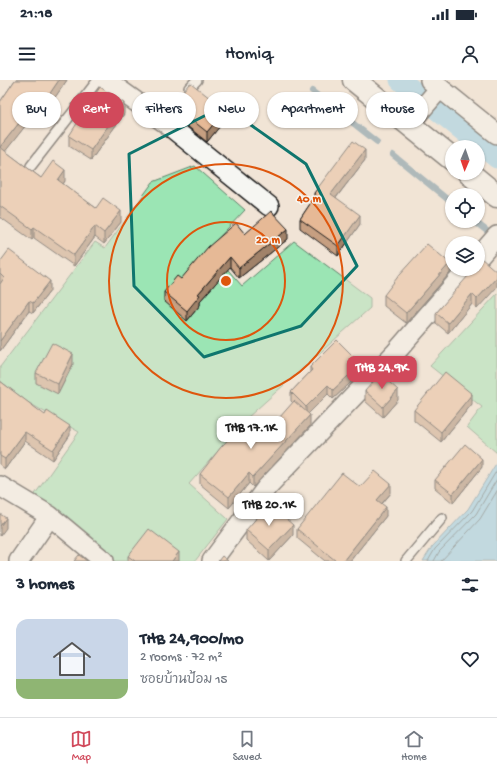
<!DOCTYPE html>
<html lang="en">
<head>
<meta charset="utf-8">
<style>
  :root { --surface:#fff; --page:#f2f2f3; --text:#1f2937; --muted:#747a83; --line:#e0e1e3; --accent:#d1495b }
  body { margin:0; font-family:"Gochi Hand","Playpen Sans Thai",sans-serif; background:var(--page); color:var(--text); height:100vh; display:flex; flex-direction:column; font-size:15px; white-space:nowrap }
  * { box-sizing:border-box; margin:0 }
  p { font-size:13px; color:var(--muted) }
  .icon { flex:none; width:22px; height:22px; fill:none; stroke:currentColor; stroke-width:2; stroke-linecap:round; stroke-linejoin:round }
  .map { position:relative; height:481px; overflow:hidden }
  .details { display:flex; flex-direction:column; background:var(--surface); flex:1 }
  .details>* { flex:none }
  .banner { position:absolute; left:12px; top:12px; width:473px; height:36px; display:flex; gap:8px }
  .needle { width:26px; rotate:182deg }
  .fabs { position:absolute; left:445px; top:60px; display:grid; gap:8px }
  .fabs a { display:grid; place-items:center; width:40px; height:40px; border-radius:50%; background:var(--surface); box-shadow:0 1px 3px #0004; font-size:20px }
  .price { position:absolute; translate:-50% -34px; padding:0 9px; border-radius:8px; background:#fff; color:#222; font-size:13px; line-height:26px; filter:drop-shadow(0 1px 2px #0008) }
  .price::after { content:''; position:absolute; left:50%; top:24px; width:12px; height:9px; margin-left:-6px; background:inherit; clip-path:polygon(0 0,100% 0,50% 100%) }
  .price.active { background:var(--accent); color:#fff }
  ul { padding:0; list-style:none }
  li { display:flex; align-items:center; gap:12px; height:100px; padding:0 16px }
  li span { display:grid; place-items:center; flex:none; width:112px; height:80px; border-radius:12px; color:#555 }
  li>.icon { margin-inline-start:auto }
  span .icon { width:48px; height:48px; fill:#fffc; stroke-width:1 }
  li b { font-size:17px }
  h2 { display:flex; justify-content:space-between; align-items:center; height:48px; padding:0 16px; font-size:17px }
  .tag { padding:0 14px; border-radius:18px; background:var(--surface); box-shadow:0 1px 3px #0004; font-size:14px; line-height:36px }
  .tag.active { background:var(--accent); color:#fff }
  .status { display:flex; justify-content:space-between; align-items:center; height:28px; padding:0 20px; background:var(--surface); direction:ltr }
  .status svg { height:11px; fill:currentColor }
  header { display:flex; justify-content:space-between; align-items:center; height:52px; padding:0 16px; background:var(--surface); font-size:18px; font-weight:600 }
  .dock { display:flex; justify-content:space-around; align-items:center; height:56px; border-top:1px solid var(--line); background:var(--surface); font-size:11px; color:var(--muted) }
  .dock a { display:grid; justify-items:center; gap:2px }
  .dock .active { color:var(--accent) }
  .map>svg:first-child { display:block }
  .green { fill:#9be5b4; stroke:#5c8068 }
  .water { fill:#8acdec; stroke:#5e8699 }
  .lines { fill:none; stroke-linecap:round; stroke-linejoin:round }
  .shore { stroke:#48636f; stroke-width:1 }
  .stream { stroke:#5e8699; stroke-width:6 }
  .canal { stroke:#8acdec; stroke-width:21 }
  .lane-casing { stroke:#1c1c1c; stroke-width:12 }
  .street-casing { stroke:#1c1c1c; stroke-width:22 }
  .secondary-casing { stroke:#1c1c1c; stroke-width:25 }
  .lane { stroke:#f6f6f2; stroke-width:9 }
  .street { stroke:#f6f6f2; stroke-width:19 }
  .secondary { stroke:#f6f6f2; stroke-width:22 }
  .wall { fill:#c69f81; stroke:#1c1c1c }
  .shaded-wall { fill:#a18269; stroke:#1c1c1c }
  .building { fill:#e6b996; stroke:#1c1c1c }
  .marked { fill:none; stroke:#0f766e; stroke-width:3; stroke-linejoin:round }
  .ring { fill:none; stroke:#de560d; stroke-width:2 }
  .centre { fill:#de560d; stroke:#f6f6f2; stroke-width:2 }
  .ring-label { font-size:12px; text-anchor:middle; font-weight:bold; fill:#de560d; stroke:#f6f6f2; stroke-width:3; stroke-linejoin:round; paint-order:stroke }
</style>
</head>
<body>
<div class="status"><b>21:18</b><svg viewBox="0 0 49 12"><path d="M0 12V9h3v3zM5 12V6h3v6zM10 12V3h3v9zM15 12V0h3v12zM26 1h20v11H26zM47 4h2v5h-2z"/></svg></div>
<header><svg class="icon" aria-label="menu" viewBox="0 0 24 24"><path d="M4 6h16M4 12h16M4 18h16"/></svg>Homiq<svg class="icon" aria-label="person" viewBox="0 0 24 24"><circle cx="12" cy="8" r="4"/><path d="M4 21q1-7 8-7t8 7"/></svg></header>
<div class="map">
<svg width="497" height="481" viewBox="0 0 497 481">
  <rect width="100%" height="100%" fill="#f1e4d6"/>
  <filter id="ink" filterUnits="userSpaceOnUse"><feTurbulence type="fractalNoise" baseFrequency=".025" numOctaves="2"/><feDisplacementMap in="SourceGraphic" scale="8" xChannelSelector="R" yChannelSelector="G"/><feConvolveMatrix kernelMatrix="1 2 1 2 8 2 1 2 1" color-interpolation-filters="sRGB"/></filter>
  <g filter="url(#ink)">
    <!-- green -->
    <path class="green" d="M195,86L245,130L209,168L242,206L294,161L370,218V228L247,338L189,404L228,439L195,481H113L33,417L79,352L0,306V287L95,162L105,168L153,102Z
      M497,214V373L467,347L482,327L430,286Z"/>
    <!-- water -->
    <path class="water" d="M497,382V481H423L432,467L468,429Z"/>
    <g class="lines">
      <!-- shore -->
      <path class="shore" d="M428,481L435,469L472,431L497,390
        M434,481L439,472L476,434L497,399
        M441,481L480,439L497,411"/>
      <!-- stream -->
      <path class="stream" d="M312,11L377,62
        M393,75L452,123
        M474,141L487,151"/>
      <!-- canal -->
      <path class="canal" d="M400,0L497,78"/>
      <!-- lane casing -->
      <g class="lane-casing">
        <path id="lane" d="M189,8L197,0
          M31,86L98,0
          M406,481L442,438"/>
      </g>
      <!-- street casing -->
      <g class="street-casing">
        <path id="street" d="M106,0L167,44L269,126
          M430,0L497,54
          M409,44L440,8
          M478,178L497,156
          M0,406L50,436L104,481
          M19,481L50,436
          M212,481L267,407L396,272L468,189"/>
      </g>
      <!-- secondary casing -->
      <g class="secondary-casing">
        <path id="secondary" d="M354,0L452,79
          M469,93L497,116"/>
      </g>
      <!-- lane -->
      <use href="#lane" class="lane"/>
      <!-- street -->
      <use href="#street" class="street"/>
      <!-- secondary -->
      <use href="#secondary" class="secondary"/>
    </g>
    <!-- wall -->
    <path class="wall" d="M15,0H67L40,39L34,35L5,71L41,98L65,101L63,104L96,128L121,142L104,164L95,157L74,186L34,158L32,160L0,137V22Z
      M172,24L225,40L207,62L172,34Z
      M124,34L91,80L69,66V56Z
      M365,80L336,118L360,144L338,176L300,148V139L314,118V113Z
      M245,154L288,159L239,198L230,187L200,221V225L187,241L164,221V212Z
      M0,182L50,211L33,233L29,231L0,271Z
      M478,189L477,229L472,224L448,253L436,243V233Z
      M450,193L406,243L384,226V215Z
      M73,284L58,314L36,303V293Z
      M310,287L361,293L333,319L328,314L308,334L310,346L253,407L249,403L229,428L200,404V394L264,355L293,323L291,321V312L310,292Z
      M0,301L70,355L53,380L25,361L5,389L0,385Z
      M365,311L398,320L383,337L365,321Z
      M472,324L441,362L414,340V330Z
      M482,387L453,423L435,408V400Z
      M360,407L391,413L382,424L386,436L350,481H325L297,458V449Z
      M246,450L293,455L269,481L246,460Z
      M128,476L179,481H128Z"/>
    <!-- shaded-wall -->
    <path class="shaded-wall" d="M59,0H67L40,39V28Z
      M124,23V34L91,80V70Z
      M34,24V35L0,78V67Z
      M225,30V40L207,62V52Z
      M365,70V80L331,124V114Z
      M65,90V101L58,111V100Z
      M121,131V142L104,164V153Z
      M360,135V144L338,176V166Z
      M95,146V157L74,186V175Z
      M34,147V158L32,160V149Z
      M288,149V159L239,198V188Z
      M230,177V187L200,221V225L187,241V231L198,214Z
      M450,183V193L406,243V233Z
      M497,197V207L477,229V219Z
      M50,201V211L33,233V223Z
      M472,214V224L448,253V243Z
      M29,221V231L0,271V261Z
      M73,274V284L58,314V304Z
      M361,284V293L333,319V310Z
      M328,305V314L306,336V327Z
      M398,310V320L383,337V327Z
      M472,314V324L441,362V352Z
      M310,335V346L253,407V397Z
      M70,346V355L53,380V370Z
      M25,352V361L5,389V379Z
      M482,379V387L453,423V414Z
      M249,393V403L229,428V417Z
      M391,404V413L377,429V420Z
      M386,427V436L350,481H343Z
      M6,438V448L0,456V446Z
      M293,445V455L269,481V470Z
      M179,472V481H172Z"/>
    <!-- building -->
    <path class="building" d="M15,0H59L40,28L34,24L0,67V22Z
      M191,3L225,30L207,52L172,24L189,4Z
      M100,7L124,23L91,70L69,56Z
      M353,61L365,70L331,114L360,135L338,166L300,139L316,115L314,113Z
      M0,67L41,98L53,81L65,90L58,100L96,128L103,118L121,131L104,153L95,146L74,175L34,147L32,149L0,126Z
      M271,131L288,149L239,188L230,177L198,214L200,215L187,231L164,212L177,196L181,199L208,167L236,143L245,154Z
      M427,164L450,183L406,233L384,215L400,194Z
      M9,170L50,201L33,223L29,221L0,261V204L4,198L0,194V182Z
      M481,178L497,192V197L477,219L472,214L448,243L436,233L474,189H478V181L479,179Z
      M337,260L361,284L333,310L328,305L306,327L291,312L312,290L310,287Z
      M52,263L73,274L58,304L36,293Z
      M445,292L472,314L441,352L414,330Z
      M380,294L398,310L383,327L365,311Z
      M0,301L45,335L47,331L70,346L53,370L25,352L5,379L0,376Z
      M294,321L310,335L253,397L249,393L229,417L200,394L221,367L248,339L264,355Z
      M465,364L482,379L453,414L435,400Z
      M375,391L391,404L377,420L386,427L343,481H336L297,449L342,393L360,407Z
      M269,424L293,445L269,470L246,450Z
      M0,434L6,438L0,446Z
      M149,449L179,472L172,481H135L128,476Z
      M79,475L87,481H74Z
      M222,476L228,481H218Z"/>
  </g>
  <!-- marked area -->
  <path d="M0 0H497V481H0ZM224,26L306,84L357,186L301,246L204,277L134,206L129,74Z" fill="#f1e4d6" fill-opacity=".55" fill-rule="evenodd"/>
  <path class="marked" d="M224,26L306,84L357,186L301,246L204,277L134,206L129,74Z"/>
  <!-- distance rings -->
  <g class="ring">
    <circle cx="226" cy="201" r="59"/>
    <circle cx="226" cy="201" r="117"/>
  </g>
  <circle cx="226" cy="201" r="6" class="centre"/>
  <g class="ring-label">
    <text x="309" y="122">40 m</text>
    <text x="268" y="163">20 m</text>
  </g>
</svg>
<div class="fabs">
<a><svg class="needle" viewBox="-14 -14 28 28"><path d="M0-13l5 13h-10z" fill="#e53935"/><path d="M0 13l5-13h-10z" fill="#747a83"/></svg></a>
<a><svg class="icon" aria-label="locate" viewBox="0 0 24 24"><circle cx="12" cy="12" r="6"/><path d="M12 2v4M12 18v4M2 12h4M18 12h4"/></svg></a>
<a><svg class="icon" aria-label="layers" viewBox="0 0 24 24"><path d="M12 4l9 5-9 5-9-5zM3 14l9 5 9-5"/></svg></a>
</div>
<b class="price active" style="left:382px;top:310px">THB 24.9K</b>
<b class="price" style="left:251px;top:370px">THB 17.1K</b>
<b class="price" style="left:269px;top:447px">THB 20.1K</b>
<div class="banner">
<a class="tag">Buy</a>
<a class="tag active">Rent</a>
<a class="tag">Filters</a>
<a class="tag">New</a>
<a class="tag">Apartment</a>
<a class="tag">House</a>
</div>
</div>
<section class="details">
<h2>3 homes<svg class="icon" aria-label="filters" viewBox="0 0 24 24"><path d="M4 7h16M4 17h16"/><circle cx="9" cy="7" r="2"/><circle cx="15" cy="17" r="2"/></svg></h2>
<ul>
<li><span style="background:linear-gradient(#c9d6e8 75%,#8fb573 0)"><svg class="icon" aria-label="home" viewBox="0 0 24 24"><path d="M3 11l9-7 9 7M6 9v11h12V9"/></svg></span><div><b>THB 24,900/mo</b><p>2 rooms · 72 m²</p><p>ซอยบ้านป้อม 15</p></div><svg class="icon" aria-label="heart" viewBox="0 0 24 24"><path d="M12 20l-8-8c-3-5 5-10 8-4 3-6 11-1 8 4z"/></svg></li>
</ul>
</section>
<nav class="dock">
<a class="active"><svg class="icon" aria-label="map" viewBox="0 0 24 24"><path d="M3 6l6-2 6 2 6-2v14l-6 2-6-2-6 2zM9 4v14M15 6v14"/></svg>Map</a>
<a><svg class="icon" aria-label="saved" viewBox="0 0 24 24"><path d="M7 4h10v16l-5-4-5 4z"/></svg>Saved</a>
<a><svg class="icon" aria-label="home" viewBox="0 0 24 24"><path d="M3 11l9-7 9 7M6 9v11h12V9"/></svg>Home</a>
</nav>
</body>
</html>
